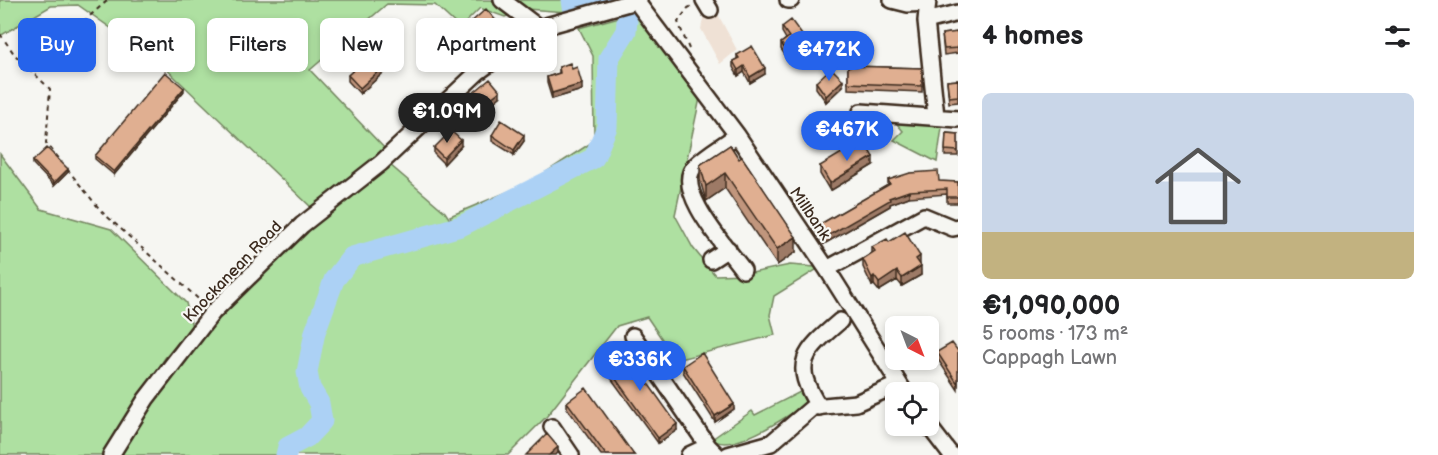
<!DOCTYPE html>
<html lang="en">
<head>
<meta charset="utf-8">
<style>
  :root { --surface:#fff; --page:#f2f2f2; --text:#202124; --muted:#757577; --line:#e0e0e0; --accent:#2563eb }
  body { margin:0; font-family:"Balsamiq Sans",sans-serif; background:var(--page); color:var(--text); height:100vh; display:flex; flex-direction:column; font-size:22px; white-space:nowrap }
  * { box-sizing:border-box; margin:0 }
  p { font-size:20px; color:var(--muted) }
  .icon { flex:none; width:33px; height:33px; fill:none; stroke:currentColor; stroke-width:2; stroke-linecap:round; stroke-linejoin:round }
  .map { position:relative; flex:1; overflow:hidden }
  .drawer { display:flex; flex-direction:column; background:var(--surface); width:480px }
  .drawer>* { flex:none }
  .top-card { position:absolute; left:18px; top:18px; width:570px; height:54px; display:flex; gap:12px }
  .needle { width:39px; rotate:138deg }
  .tools { position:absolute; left:885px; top:316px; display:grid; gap:12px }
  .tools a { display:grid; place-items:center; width:54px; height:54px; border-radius:9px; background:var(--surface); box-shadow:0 3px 9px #0003; font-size:30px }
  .price { position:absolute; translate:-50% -51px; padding:0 14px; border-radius:21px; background:var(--accent); color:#fff; font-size:20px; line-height:39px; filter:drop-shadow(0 2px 3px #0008) }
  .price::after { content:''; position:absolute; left:50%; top:36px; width:18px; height:14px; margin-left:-9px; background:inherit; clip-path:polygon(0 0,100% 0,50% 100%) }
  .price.selected { background:#222; color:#fff }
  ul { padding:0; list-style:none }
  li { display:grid; align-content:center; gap:12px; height:318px; padding:0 24px }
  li+li { border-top:2px solid var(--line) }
  li span { display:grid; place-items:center; height:186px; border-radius:9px; color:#555 }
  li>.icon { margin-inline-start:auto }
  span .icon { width:108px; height:108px; fill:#fffc; stroke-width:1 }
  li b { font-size:26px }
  h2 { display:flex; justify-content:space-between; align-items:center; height:72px; padding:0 24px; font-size:26px }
  .pill { padding:0 21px; border-radius:9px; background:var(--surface); box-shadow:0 3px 9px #0003; font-size:21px; line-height:54px }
  .pill.selected { background:var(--accent); color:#fff }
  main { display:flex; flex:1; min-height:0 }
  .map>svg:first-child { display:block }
  .built { fill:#efe1d5 }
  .green { fill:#aee0a1; stroke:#748560; stroke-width:1.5 }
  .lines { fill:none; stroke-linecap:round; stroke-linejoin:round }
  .river { stroke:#acd1f5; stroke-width:21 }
  .minor-casing { stroke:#3b2a1e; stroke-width:20 }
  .path { stroke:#3b2a1e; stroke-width:2; stroke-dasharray:4.5 4.5; stroke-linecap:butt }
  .minor { stroke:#f6f6f2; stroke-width:15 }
  .wall { fill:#c1967d; stroke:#3b2a1e; stroke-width:1.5 }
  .shaded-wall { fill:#9d7a66; stroke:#3b2a1e; stroke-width:1.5 }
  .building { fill:#e0af91; stroke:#3b2a1e; stroke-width:1.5 }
  .labels { text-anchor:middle; stroke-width:4.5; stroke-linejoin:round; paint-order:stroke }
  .street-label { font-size:16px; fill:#3b2a1e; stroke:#f6f6f2 }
</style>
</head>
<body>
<main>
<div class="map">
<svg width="958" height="455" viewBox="0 0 958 455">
  <rect width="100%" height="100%" fill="#f6f6f2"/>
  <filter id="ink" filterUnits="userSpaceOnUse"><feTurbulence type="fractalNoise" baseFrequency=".0167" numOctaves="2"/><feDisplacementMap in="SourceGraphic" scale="12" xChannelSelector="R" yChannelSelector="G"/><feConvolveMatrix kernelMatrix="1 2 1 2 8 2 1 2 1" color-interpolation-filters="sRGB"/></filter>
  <g filter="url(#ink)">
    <!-- built -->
    <path class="built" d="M714,7L737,50L720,64L701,29L704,13Z"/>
    <!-- green -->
    <path class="green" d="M0,0H626L567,12L526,9L505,17L480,8L460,28L435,5L387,4L310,70L386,150L312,208L159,62L78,5L51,6L0,36Z
      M630,14L639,18L700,98L675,215L693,248L715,275L747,274L790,265L815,267L816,270L774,296L770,315L775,335L676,360L647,317L617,326L547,416L508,455H119C148,406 179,358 217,317C269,261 330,212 390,165L445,212L456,229L450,216L531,182L594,141L593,56L579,28Z
      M901,119L942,127L937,162L894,140L903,131L897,124Z
      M0,154L41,209L111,229L186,303L192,327L165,358L101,455H0Z
      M800,392L805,401L804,405C785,418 731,455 712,439L752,411L755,415Z"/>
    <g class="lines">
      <!-- river -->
      <path class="river" d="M572,0L573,7L608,0
        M286,455L288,447L307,437L322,421L319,403L310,388L307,372L315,332L334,280L352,257L461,226L594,158L607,127L609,58L626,31L627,21"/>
      <!-- minor casing -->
      <g class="minor-casing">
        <path id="minor" d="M502,0L539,28
          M704,0L710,10
          M788,0H791
          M892,0L908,4L927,3
          M928,0L926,21L936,116
          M636,1L737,135L827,269L905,393
          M926,21L958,13
          M861,112L958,119
          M737,135C724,145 707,154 695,166C672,189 729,250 743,270
          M711,260L728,249
          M827,269L924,216L953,228L958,227
          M633,336L708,446
          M819,407C791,363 804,352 840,321
          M928,425L951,455
          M552,427L571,455
          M111,455L146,399L213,312L302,225L381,163L478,72L539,28L639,0
          M689,455L708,446L717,455
          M728,455L771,443L813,407L856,403L899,384"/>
      </g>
      <!-- path -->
      <path class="path" d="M0,34L15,55L50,89L46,143L62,162
        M689,49L678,22L688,8L692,6
        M29,69L108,0
        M67,169L102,212L204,304"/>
      <!-- minor -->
      <use href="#minor" class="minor"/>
    </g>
    <!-- wall -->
    <path class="wall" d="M469,24L498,29L481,43L469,30Z
      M782,27L805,44L787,58L781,49V43L786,39L782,32Z
      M443,29L463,43L444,62L430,48V42L431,41L428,38V32Z
      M958,32V53L944,55L942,34Z
      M368,47L394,55L393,56L394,63L360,94L348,81V75L370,55L368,53Z
      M737,55L765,74L750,83L744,72L738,76L733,67V61L737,59Z
      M848,66L922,68V92L848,89Z
      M559,67L572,69L582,90L552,99L547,83V77L559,73Z
      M958,80V102L949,103L947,81Z
      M816,82L843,86L826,102L816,88Z
      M184,91L114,175L95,159V156Z
      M500,97L476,116L467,104V98Z
      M946,133L958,134V156H945Z
      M492,135L524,141L514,155L492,141Z
      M730,145L796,252L777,265L725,188L706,201L700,180V165Z
      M461,146L444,164L434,154V148Z
      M33,161L68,172L54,186L33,164Z
      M873,165L830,191L820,174V166Z
      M888,180L958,182V203H947V194L909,197L890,204V206L824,244L817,232V226L888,185Z
      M889,242L920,265L921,275L902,286L897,280L879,291L874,285L872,286L863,267V259L872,253V247Z
      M958,351V390L937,358V352Z
      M603,361L677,430L658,443L603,367Z
      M683,366L734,409L715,422L683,372Z
      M567,402L634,455H601L567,408Z"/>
    <!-- shaded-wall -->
    <path class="shaded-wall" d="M498,23V29L481,43V38Z
      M463,37V43L444,62V56Z
      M805,39V44L787,58V52Z
      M394,57V63L360,94V88Z
      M744,66V72L738,76V70Z
      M765,68V74L750,83V77Z
      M843,80V86L826,102V96Z
      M582,84V90L552,99V93Z
      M184,88V91L114,175V172Z
      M500,91V97L476,116V110Z
      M524,135V141L514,155V150Z
      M461,140V146L444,164V158Z
      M873,157V165L830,191V183Z
      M68,169V172L54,186V183Z
      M725,173V188L706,201V186Z
      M909,191V197L890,204V206L824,244V238L889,198Z
      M796,237V252L777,265V249Z
      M920,256V265L916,267V259Z
      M921,266V275L902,286V278Z
      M897,271V280L879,291V283Z
      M874,276V285L872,286V278Z
      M734,404V409L715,422V416Z
      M677,424V430L658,443V438Z
      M558,447V453L555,455H549Z"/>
    <!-- building -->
    <path class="building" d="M486,9L498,23L481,38L469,24Z
      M791,20L805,39L787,52L781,43L789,37L782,27Z
      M437,23L443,29L449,23L463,37L444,56L430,42L434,38L428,32Z
      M958,32V48L944,49L942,34Z
      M381,35L394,49L390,53L394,57L360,88L348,75L373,53L368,47Z
      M752,46L765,68L750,77L744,66L738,70L733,61L739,58L737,55Z
      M570,63L572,69L577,67L582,84L552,93L547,77L560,73L559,67Z
      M848,66L922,68V86L848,83Z
      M831,68L843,80L826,96L816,82Z
      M165,72L184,88L114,172L95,156Z
      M490,79L500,91L476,110L467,98Z
      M958,80V96L949,97L947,81Z
      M501,120L524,135L514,150L492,135Z
      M451,131L461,140L444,158L434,148Z
      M946,133L958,134V151L945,150Z
      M863,140L873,157L830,183L820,166Z
      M730,145L739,159L742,157L796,237L777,249L725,173L706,186L700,165Z
      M47,148L68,169L54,183L33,161Z
      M938,171L939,181L958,182V197H947V189L909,191L889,198L890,200L824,238L817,226L890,184L888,180L910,173Z
      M905,232L920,256L916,259L921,266L902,278L897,271L879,283L874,276L872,278L863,259L875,251L872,247L887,239L889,242Z
      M952,343L958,351V384L937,352Z
      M622,347L677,424L658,438L603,361Z
      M702,353L734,404L715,416L683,366Z
      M586,388L634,455H606L567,402Z
      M547,434L558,447L549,455H526Z"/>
  </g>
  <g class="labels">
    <!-- street labels -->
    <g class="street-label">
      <text transform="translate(811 213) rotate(56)" y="6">Millbank</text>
      <text transform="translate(232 271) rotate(-46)" y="6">Knockanean Road</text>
    </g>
  </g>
</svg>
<div class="tools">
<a><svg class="needle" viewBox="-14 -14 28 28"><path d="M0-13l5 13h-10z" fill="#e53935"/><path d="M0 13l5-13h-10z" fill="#757577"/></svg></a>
<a><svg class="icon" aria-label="locate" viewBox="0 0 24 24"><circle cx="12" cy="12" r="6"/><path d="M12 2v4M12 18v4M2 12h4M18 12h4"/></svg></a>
</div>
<b class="price" style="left:829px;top:82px">€472K</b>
<b class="price selected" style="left:447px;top:144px">€1.09M</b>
<b class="price" style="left:847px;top:162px">€467K</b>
<b class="price" style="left:640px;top:392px">€336K</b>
<div class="top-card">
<a class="pill selected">Buy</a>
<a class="pill">Rent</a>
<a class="pill">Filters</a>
<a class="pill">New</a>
<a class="pill">Apartment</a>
</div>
</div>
<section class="drawer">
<h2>4 homes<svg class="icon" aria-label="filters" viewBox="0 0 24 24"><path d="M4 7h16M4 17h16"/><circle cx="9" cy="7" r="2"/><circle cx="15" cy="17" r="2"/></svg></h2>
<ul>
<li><span style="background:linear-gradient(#c9d6e8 75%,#c2b280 0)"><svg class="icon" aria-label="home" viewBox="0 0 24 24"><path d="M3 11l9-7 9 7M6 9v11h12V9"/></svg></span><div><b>€1,090,000</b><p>5 rooms · 173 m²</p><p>Cappagh Lawn</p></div></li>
</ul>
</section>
</main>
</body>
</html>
